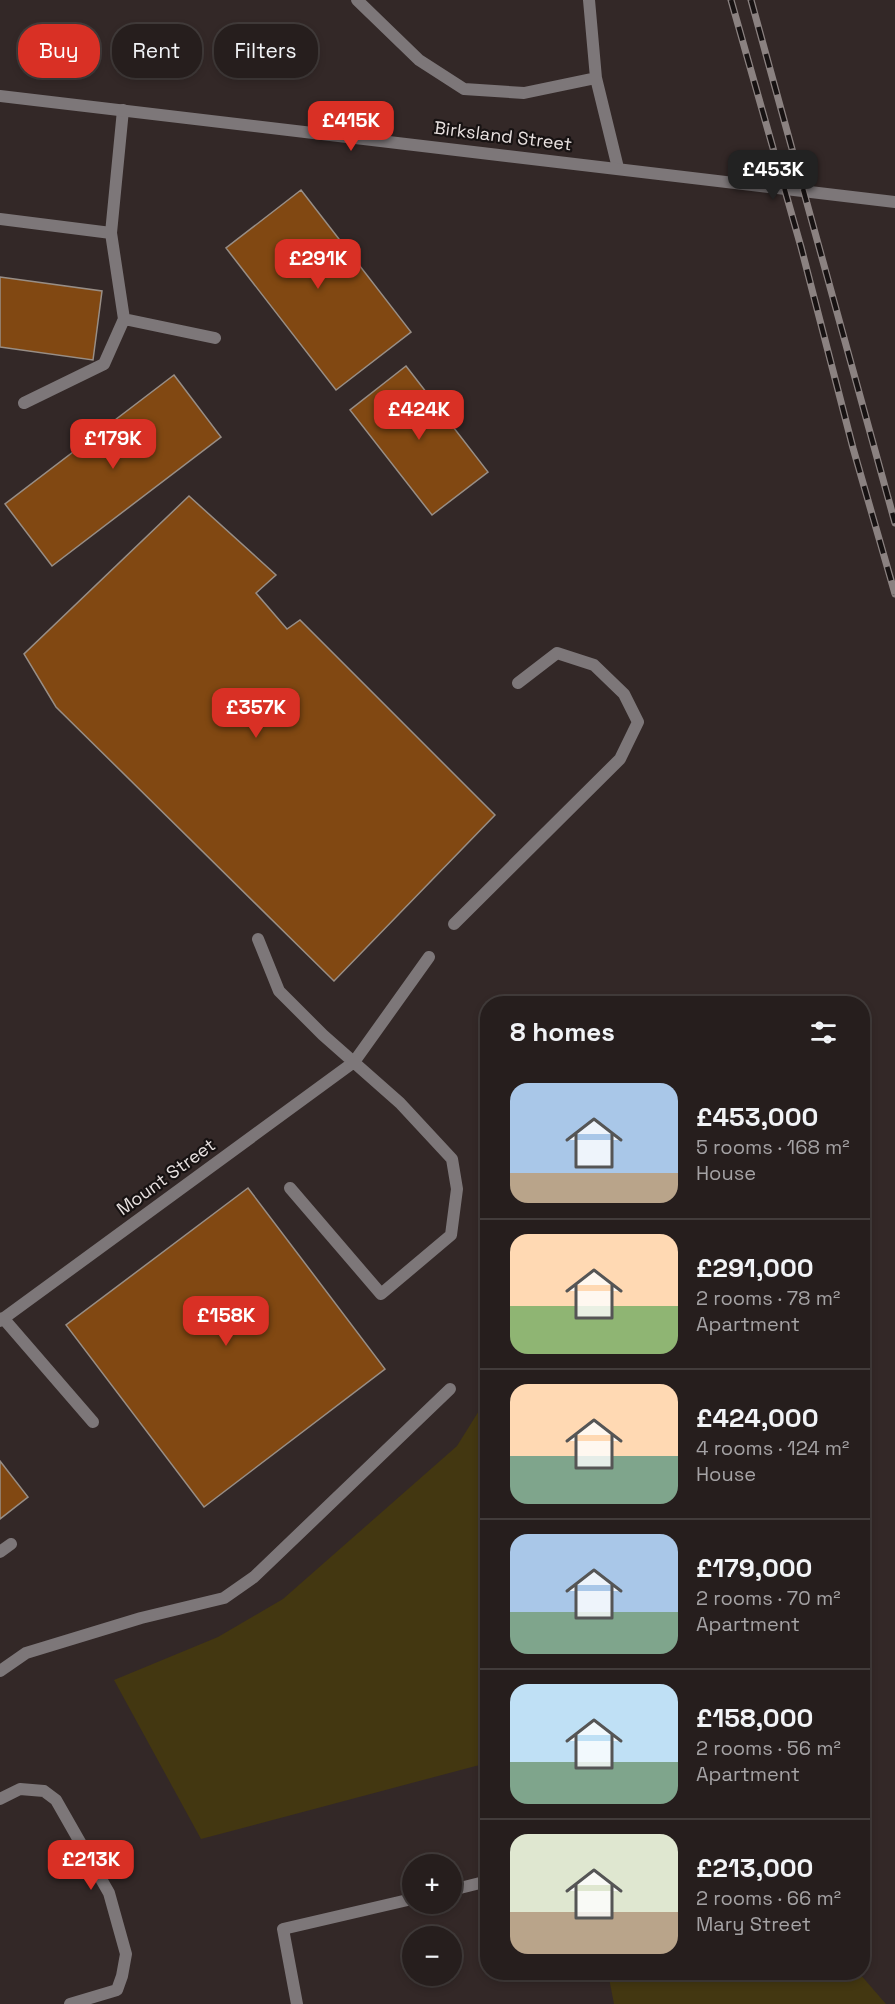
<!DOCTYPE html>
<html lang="en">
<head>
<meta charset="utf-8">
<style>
  :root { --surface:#261e1d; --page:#322b2a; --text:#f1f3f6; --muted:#a4a2a4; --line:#423c3b; --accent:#d93025 }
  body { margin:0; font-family:"Space Grotesk",sans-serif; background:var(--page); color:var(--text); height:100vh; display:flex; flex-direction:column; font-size:22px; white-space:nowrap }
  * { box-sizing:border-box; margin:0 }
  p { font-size:20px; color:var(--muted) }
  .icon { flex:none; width:33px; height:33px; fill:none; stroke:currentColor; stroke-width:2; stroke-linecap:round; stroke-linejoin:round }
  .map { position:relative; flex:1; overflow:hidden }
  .details { position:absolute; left:480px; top:996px; width:390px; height:984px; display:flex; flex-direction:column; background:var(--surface); border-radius:24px; box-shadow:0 3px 9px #0003,0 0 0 2px var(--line) }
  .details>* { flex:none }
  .top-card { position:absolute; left:18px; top:24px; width:372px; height:54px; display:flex; gap:12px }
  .controls { position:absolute; left:402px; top:1854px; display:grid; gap:12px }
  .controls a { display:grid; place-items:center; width:60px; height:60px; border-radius:50%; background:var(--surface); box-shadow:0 3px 9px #0003,0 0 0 2px var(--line); font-size:30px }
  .price { position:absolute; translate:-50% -51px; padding:0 14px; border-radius:12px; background:var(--accent); color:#fff; font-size:20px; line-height:39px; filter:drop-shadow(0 2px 3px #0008) }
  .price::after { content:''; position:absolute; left:50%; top:36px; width:18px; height:14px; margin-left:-9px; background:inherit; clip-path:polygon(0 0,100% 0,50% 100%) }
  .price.current { background:#222; color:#fff }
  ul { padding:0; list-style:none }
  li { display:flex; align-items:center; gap:18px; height:150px; padding:0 30px }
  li+li { border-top:2px solid var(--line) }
  li span { display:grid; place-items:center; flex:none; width:168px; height:120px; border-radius:18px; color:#555 }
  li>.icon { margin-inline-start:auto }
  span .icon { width:72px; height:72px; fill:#fffc; stroke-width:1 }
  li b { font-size:26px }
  h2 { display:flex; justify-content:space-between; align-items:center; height:72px; padding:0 30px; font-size:26px }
  .pill { padding:0 21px; border-radius:24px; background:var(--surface); box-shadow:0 3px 9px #0003,0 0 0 2px var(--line); font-size:21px; line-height:54px }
  .pill.current { background:var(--accent); color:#fff }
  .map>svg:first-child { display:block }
  .green { fill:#433711 }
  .building { fill:#814812; stroke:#988e86; stroke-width:1.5 }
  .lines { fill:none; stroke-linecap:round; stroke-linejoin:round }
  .lane { stroke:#7d7779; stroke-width:12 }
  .street { stroke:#7d7779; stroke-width:12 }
  .rail-casing { stroke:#8b8281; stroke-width:7 }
  .rail { stroke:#171212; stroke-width:4.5; stroke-dasharray:14; stroke-linecap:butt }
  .labels { text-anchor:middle; stroke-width:4.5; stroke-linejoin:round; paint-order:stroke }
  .street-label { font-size:18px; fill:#e9e2e1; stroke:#171212 }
</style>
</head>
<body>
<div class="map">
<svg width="895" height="2004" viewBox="0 0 895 2004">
  <rect width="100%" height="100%" fill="#332827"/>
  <!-- green -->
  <path class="green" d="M487,1398V1763L201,1839L114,1680L218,1637L283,1599L457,1446Z
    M608,1973H859L886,2004H614Z"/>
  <!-- building -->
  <path class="building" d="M301,190L411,332L336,390L226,248Z
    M0,277L102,291L93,360L0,347Z
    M406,366L488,472L432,515L350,410Z
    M174,375L221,437L52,566L5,504Z
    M189,496L276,575L256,593L287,629L300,620L495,815L334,981L56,707L24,654Z
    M248,1188L385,1369L204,1507L66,1325Z
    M0,1461L28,1497L0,1519Z"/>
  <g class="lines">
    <!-- lane -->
    <path class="lane" d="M357,0L419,60L464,89L524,93L596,78L618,168
      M589,0L596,78
      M0,219L111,233L123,110
      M111,233L124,319L215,338
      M24,403L104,364L124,319
      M454,924L620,759L638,722L624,694L594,665L557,653L518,683
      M258,939L279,991L323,1035L400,1103L452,1159L457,1189L451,1235L381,1294L290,1188
      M3,1318L93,1422
      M0,1321L354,1062L429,957
      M0,1552L11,1544
      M0,1671L26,1653L141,1618L224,1598L254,1577L450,1389
      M452,1890L488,1881
      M297,2004L283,1929L412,1899"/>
    <!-- street -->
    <path class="street" d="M0,96L895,202
      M0,1799L20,1789L44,1791L56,1800L109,1893L126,1954L122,1976L117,1990L70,2004"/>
    <!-- rail casing -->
    <g class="rail-casing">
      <path id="rail" d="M731,0L801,247L853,448L895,594
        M751,0L895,523"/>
    </g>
    <!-- rail -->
    <use href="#rail" class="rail"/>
  </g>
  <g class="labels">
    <!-- street labels -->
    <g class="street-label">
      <text transform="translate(503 136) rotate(7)" y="6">Birksland Street</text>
      <text transform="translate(166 1177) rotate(-36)" y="6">Mount Street</text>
    </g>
  </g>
</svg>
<div class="controls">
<a>+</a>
<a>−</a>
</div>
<b class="price" style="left:351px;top:152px">£415K</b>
<b class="price current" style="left:773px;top:201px">£453K</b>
<b class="price" style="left:318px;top:290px">£291K</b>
<b class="price" style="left:419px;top:441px">£424K</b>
<b class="price" style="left:113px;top:470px">£179K</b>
<b class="price" style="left:256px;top:739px">£357K</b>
<b class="price" style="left:226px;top:1347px">£158K</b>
<b class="price" style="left:91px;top:1891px">£213K</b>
<div class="top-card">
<a class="pill current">Buy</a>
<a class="pill">Rent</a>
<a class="pill">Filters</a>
</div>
<section class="details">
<h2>8 homes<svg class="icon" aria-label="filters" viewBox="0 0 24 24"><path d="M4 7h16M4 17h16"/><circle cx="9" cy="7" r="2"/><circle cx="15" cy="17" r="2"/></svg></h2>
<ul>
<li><span style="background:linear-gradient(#a9c7e8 75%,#b9a48a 0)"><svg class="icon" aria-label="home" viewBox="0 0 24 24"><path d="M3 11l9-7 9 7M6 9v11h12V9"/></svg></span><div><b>£453,000</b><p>5 rooms · 168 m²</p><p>House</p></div></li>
<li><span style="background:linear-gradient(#ffd9b3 60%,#8fb573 0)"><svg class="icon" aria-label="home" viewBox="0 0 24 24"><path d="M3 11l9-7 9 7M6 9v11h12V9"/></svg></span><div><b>£291,000</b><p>2 rooms · 78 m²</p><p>Apartment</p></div></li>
<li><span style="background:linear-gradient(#ffd9b3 60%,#7fa58c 0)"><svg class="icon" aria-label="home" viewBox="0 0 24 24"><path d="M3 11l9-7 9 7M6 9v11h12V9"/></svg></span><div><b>£424,000</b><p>4 rooms · 124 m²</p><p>House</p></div></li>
<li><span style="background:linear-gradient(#a9c7e8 65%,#7fa58c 0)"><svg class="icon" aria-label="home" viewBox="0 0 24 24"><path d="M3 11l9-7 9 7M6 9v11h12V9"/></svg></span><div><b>£179,000</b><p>2 rooms · 70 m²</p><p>Apartment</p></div></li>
<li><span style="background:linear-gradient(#bfe0f5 65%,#7fa58c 0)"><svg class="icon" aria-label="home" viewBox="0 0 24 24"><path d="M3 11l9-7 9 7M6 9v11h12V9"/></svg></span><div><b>£158,000</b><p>2 rooms · 56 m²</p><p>Apartment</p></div></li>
<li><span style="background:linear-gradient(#dfe7d0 65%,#b9a48a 0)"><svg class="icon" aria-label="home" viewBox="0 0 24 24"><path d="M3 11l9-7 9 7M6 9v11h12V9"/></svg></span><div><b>£213,000</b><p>2 rooms · 66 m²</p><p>Mary Street</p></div></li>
</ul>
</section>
</div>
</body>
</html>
